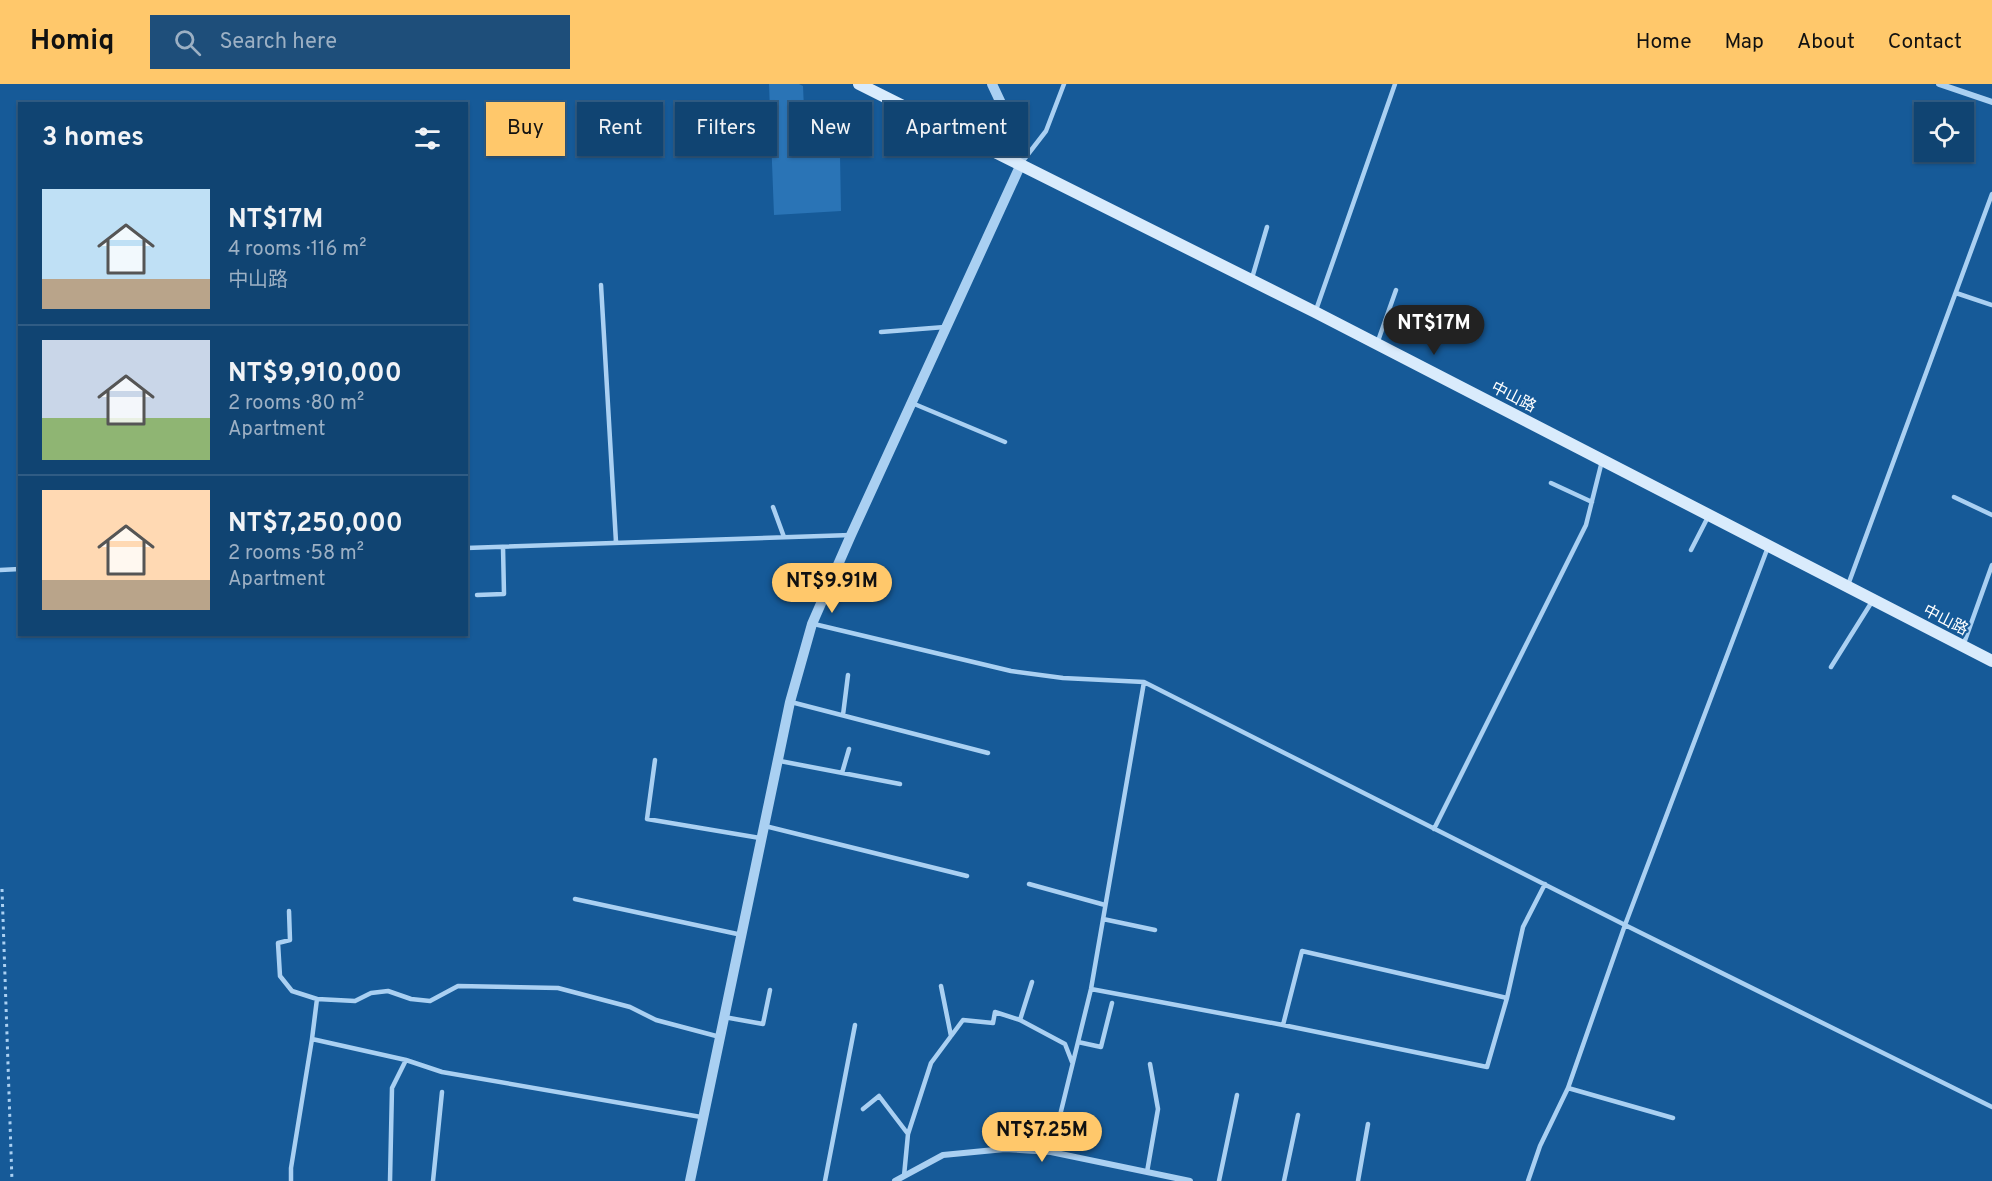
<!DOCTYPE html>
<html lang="en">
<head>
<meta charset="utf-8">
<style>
  :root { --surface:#104472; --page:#1e4e7a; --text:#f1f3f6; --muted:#9cb0c4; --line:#305c84; --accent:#ffc86b }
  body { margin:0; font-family:Overpass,"Noto Sans TC",sans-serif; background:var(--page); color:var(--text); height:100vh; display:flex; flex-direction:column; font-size:22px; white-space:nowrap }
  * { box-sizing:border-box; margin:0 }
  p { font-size:20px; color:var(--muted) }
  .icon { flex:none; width:33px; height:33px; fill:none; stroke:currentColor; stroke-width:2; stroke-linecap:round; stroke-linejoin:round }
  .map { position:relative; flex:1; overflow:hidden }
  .drawer { position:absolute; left:18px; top:18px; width:450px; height:534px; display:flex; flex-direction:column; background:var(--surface); border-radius:0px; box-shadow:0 2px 4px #0004,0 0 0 2px var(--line) }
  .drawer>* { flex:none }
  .banner { position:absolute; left:486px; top:18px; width:570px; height:54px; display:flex; gap:12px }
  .tools { position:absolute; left:1914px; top:18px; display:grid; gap:12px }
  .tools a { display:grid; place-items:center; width:60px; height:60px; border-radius:0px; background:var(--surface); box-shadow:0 2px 4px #0004,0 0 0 2px var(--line); font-size:30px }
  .price { position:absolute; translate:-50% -51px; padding:0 14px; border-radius:21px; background:var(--accent); color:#111; font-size:20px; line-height:39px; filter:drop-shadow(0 2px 3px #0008) }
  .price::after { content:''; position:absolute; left:50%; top:36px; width:18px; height:14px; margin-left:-9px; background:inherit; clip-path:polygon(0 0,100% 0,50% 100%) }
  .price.current { background:#222; color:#fff }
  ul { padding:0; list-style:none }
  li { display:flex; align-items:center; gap:18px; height:150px; padding:0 24px }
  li+li { border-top:2px solid var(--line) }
  li span { display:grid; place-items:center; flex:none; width:168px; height:120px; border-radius:0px; color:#555 }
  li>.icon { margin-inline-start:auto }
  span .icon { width:72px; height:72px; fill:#fffc; stroke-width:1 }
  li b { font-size:26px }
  h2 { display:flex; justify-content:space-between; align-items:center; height:72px; padding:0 24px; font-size:26px }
  .pill { padding:0 21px; border-radius:0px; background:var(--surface); box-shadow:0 2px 4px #0004,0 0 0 2px var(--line); font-size:21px; line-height:54px }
  .pill.current { background:var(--accent); color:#111 }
  header { display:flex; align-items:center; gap:36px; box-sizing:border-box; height:84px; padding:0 30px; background:var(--accent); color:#111 }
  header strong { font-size:28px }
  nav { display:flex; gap:33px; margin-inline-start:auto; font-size:21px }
  .search { width:420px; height:54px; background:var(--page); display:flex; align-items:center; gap:15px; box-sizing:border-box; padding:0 21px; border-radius:0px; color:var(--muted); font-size:22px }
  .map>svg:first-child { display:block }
  .grass { fill:#2a74b6 }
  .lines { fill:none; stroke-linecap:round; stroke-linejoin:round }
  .path { stroke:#aad0f2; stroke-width:3; stroke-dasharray:3 4.5; stroke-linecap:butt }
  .service { stroke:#aad0f2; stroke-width:4.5 }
  .minor { stroke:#aad0f2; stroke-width:6 }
  .tertiary { stroke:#aad0f2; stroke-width:10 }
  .secondary { stroke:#d9ebfc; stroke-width:12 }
  .labels { text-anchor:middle; stroke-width:4.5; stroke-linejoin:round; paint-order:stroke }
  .street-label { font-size:16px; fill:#fff; stroke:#165a98 }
</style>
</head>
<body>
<header>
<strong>Homiq</strong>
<div class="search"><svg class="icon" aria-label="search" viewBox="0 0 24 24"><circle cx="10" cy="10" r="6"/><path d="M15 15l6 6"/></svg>Search here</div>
<nav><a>Home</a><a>Map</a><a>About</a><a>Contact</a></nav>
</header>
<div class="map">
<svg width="1992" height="1097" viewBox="0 0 1992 1097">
  <rect width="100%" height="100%" fill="#165a98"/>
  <!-- grass -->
  <path class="grass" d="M769,0H799L803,2L806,70L840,71L841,127L774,131Z"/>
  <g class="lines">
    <!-- path -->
    <path class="path" d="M2,805L12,1097"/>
    <!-- service -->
    <path class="service" d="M1022,78L1046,47L1064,0
      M1252,194L1267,143
      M601,201L616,458
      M1956,209L1992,221
      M1316,226L1395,0
      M881,248L945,243
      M1378,257L1396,206
      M912,319L1005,358
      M1551,399L1592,418
      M1954,413L1992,431
      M773,423L784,453
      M1768,463L1625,841L1992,1023
      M466,464L851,451
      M1691,466L1709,431
      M0,486L20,485
      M1848,501L1992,110
      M477,511L504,510L503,463
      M814,540L1011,587L1063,594L1144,598L1625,841L1568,1004L1540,1062L1528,1097
      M1963,562L1992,481
      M1831,583L1873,516
      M791,618L988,669
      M843,631L848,591
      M655,676L647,735L760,754
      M780,677L900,700
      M842,689L849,665
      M765,742L967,792
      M1434,745L1586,441L1602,377
      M1029,800L1105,821
      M575,815L742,851
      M289,827L290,856L278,859L280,892L292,907L317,915
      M1103,835L1155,846
      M941,902L951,952
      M1091,905L1283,941L1487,983L1507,914L1523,843L1545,800
      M724,933L763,940L770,906
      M1020,936L1032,898
      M1283,941L1302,867L1507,914
      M312,955L406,976L442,988L701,1033
      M1078,958L1101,963L1112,919
      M1568,1004L1673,1034
      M863,1025L879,1012L908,1050
      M1051,1068L1091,905L1144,598
      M1147,1088L1158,1025L1150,980
      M904,1092L908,1050L931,979L963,936L993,939L995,928L1020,936L1065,960L1072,978
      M291,1097V1084L312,955L317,915L355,917L371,909L388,907L411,915L430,917L458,902L558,904L630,923L656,936L720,953
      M390,1097L392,1004L406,976
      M433,1097L442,1008
      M825,1097L855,941
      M1219,1097L1237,1011
      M1284,1097L1298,1031
      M1358,1097L1368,1040"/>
    <!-- minor -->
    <path class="minor" d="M1939,0L1992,18
      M895,1097L943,1071L1005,1065L1051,1068L1190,1097"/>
    <!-- tertiary -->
    <path class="tertiary" d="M690,1097L790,618L812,540L851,451L1021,80L1017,53L992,0"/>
    <!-- secondary -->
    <path class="secondary" d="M859,0L1315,228L1992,577"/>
  </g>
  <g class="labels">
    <!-- street labels -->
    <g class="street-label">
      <text transform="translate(1514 312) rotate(27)" y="6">中山路</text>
      <text transform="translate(1946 535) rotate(27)" y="6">中山路</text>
    </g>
  </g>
</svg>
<div class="tools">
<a><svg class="icon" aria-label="locate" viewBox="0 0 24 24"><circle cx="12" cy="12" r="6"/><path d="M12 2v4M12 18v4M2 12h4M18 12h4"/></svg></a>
</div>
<b class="price current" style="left:1434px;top:272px">NT$17M</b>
<b class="price" style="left:832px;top:530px">NT$9.91M</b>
<b class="price" style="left:1042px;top:1079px">NT$7.25M</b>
<div class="banner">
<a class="pill current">Buy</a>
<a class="pill">Rent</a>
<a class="pill">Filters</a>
<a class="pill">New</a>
<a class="pill">Apartment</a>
</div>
<section class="drawer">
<h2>3 homes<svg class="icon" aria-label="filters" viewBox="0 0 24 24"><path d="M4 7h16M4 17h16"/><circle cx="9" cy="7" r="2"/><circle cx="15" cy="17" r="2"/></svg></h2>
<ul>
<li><span style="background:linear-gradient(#bfe0f5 75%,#b9a48a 0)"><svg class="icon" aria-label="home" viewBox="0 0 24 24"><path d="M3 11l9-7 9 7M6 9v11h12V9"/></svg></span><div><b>NT$17M</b><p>4 rooms · 116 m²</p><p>中山路</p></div></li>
<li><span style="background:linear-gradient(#c9d6e8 65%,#8fb573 0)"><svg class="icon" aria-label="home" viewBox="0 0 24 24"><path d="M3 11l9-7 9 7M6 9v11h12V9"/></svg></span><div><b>NT$9,910,000</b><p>2 rooms · 80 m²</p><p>Apartment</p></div></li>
<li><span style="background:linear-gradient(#ffd9b3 75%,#b9a48a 0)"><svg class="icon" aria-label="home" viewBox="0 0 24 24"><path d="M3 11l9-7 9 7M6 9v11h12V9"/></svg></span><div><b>NT$7,250,000</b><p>2 rooms · 58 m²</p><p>Apartment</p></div></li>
</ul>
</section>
</div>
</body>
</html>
